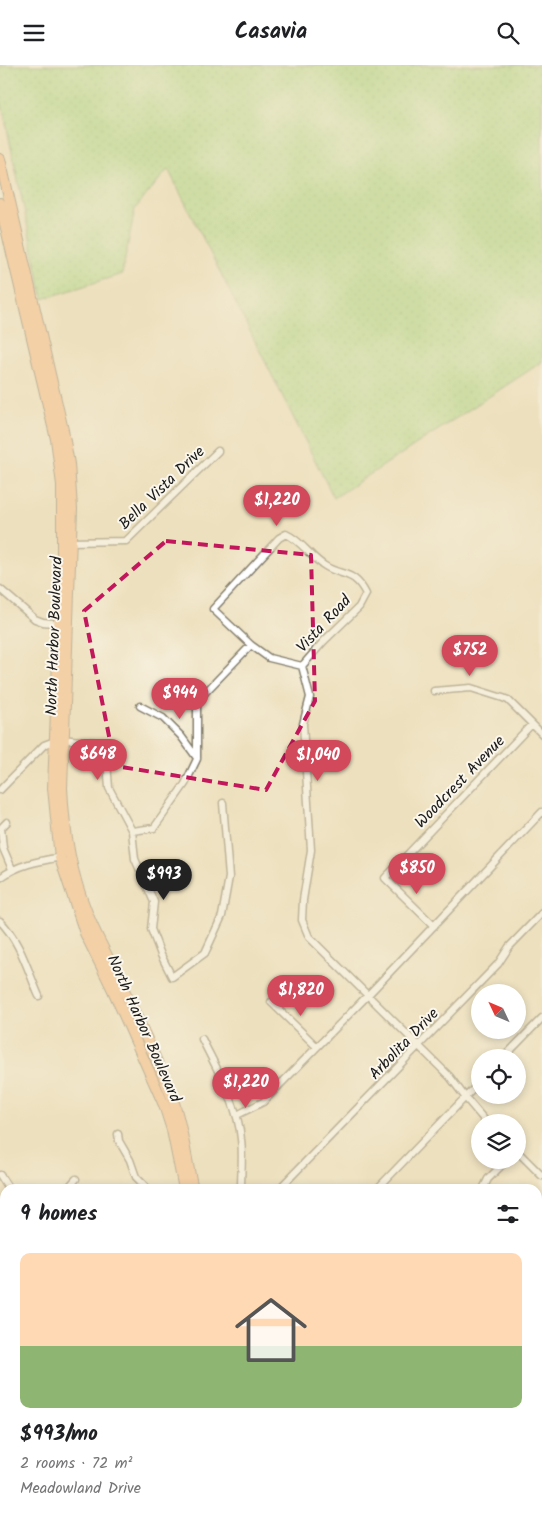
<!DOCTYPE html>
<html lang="en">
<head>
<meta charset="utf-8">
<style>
  :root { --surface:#fff; --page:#f2f2f2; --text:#202124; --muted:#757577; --accent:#d1495b }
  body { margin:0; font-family:Kalam,sans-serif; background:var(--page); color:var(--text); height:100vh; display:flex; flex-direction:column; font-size:19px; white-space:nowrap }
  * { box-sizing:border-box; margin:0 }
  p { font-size:16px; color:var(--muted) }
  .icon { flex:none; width:28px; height:28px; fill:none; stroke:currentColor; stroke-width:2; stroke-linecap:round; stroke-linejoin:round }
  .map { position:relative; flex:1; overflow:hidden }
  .sheet { position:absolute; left:0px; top:1119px; width:542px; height:336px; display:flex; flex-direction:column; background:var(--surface); border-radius:15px 15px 0 0; box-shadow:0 2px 8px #0003 }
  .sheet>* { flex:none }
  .needle { width:32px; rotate:314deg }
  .controls { position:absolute; left:471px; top:919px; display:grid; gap:10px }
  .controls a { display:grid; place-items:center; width:55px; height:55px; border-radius:50%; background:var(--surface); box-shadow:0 2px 8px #0003; font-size:25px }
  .price { position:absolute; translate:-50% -42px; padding:0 11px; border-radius:18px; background:var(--accent); color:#fff; font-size:16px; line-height:32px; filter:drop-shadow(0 1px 2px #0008) }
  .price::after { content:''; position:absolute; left:50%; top:30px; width:15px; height:11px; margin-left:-8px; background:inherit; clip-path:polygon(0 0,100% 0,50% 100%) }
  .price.selected { background:#222; color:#fff }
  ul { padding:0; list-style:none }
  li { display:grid; align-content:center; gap:10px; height:265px; padding:0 20px }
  li span { display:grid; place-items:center; height:155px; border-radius:10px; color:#555 }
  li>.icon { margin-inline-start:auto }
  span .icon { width:90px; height:90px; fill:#fffc; stroke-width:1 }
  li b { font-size:21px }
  h2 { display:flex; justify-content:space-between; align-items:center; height:60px; padding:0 20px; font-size:21px }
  header { display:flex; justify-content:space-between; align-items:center; height:65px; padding:0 20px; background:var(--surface); font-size:22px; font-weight:700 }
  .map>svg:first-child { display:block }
  .grass { fill:url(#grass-dots); stroke:#637a52 }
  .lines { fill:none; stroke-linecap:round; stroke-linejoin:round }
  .street-casing { stroke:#847e6d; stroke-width:9 }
  .primary-casing { stroke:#847e6d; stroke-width:12 }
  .street { stroke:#fff; stroke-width:6 }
  .primary { stroke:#fabc8b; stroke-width:10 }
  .marked { fill:none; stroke:#c2185b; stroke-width:4; stroke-dasharray:10 6; stroke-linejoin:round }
  .labels { text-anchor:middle; stroke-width:4; stroke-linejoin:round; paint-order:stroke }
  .street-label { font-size:16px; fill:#1c1c1c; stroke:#fbf7ec }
</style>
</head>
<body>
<header><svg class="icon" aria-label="menu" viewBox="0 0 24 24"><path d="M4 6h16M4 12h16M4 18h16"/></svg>Casavia<svg class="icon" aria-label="search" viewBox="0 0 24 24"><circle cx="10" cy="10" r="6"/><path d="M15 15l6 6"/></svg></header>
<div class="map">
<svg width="542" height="1454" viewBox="0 0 542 1454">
  <defs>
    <pattern id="grass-dots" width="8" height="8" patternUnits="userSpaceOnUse" patternTransform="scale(1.25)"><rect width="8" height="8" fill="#aad987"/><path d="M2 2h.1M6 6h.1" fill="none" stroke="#92ba74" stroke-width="1.8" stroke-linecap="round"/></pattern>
  </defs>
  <rect width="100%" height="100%" fill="#fbf7ec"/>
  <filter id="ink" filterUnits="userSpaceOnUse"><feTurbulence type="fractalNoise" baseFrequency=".02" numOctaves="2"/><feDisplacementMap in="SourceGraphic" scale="10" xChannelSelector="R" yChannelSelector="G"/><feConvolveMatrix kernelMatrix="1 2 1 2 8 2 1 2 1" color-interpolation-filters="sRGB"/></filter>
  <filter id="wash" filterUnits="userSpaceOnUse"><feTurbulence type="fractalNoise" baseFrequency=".0096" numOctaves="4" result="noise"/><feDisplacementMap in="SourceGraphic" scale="20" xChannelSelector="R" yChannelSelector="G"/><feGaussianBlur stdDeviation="1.12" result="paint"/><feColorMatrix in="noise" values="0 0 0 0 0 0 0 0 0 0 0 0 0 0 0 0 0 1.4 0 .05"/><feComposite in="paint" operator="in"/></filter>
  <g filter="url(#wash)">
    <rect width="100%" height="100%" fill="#ede0be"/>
    <!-- grass -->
    <path class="grass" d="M0,0H542V297L334,433L168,104L135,144L122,209L43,234L0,30Z"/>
  </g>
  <g filter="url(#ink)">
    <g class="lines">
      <!-- street casing -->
      <g class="street-casing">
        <path id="street" d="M286,469C302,476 310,492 325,501C343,512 354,505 366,529L359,542L324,576L302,601L269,593L251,580L213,544L279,473Z
          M68,477L126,476L218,386
          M0,524L35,554L43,557L62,559
          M302,601L310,632L303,659L311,785L303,835L302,855L309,872L450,1012L465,1032L487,1058
          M434,626L471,623L503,633L508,635L542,669
          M140,641L163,653L181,671L197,693
          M0,725L44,680L60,674L94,677L107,697L109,723L132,766L135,794L154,837L151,864L161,890L172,912L205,888L222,851L229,812L223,738
          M7,757L1,763L3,783L12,804
          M132,766L154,763L185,719L197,694V636L251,580
          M0,813C19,799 39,796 62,792
          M0,856C20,876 28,906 39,931
          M434,861L385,813L532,659
          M271,937L317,982
          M202,974C217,1005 238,1039 241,1074C243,1090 241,1107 241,1124
          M504,992L542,953
          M237,1050L263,1037L368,930L542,747
          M118,1069L119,1076L130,1095L136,1112L148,1124
          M518,1087L542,1111
          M0,1110L9,1124
          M67,1124L76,1114
          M279,1124L498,899L509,882L542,848
          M377,1124L480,1017
          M483,1124L488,1114L507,1095
          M538,1196L542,1200
          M0,1272L5,1267
          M538,1347L542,1342
          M538,1356L542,1365
          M169,1450L171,1454
          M275,1450L278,1454
          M111,1454L115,1450"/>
      </g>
      <!-- primary casing -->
      <g class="primary-casing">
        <path id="primary" d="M0,94L63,365L69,399L72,444L62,723C64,764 70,806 86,845C95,870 109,893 120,917C139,956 157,995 173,1035C183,1064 186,1094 193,1124
          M0,138L56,374L62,420V490L53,723L60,793L85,868L112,923L164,1040L172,1065L184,1124
          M473,1450L477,1454
          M487,1450L491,1454"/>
      </g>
      <!-- street -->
      <use href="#street" class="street"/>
      <!-- primary -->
      <use href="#primary" class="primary"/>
    </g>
  </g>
  <!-- marked area -->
  <path d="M0 0H542V1454H0ZM166,476L311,490L315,636L266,725L115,701L84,546Z" fill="#ede0be" fill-opacity=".55" fill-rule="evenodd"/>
  <path class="marked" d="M166,476L311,490L315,636L266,725L115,701L84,546Z"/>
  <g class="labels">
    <!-- street labels -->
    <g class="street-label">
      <text transform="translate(161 422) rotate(-44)" y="6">Bella Vista Drive</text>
      <text transform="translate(323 558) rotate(-47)" y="6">Vista Road</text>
      <text transform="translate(53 571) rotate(-88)" y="6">North Harbor Boulevard</text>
      <text transform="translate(459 716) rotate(-46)" y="6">Woodcrest Avenue</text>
      <text transform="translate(145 963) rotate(66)" y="6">North Harbor Boulevard</text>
      <text transform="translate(403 978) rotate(-46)" y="6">Arbolita Drive</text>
    </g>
  </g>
</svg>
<div class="controls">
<a><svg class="needle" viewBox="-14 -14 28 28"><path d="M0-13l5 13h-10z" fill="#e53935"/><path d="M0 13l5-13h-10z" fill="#757577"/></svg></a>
<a><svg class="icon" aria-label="locate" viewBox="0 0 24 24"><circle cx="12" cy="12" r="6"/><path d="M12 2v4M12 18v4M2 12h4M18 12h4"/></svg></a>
<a><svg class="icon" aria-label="layers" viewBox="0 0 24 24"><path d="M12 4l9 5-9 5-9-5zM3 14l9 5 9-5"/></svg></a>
</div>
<b class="price" style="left:277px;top:462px">$1,220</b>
<b class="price" style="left:470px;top:612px">$752</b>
<b class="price" style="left:180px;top:655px">$944</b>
<b class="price" style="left:98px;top:716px">$648</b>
<b class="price" style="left:318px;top:717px">$1,040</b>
<b class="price" style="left:417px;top:830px">$850</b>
<b class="price selected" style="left:164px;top:836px">$993</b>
<b class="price" style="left:301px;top:952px">$1,820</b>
<b class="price" style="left:246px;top:1044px">$1,220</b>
<section class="sheet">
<h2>9 homes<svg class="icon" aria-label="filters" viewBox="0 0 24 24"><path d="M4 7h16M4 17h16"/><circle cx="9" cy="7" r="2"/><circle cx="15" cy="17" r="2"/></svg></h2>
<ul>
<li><span style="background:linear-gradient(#ffd9b3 60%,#8fb573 0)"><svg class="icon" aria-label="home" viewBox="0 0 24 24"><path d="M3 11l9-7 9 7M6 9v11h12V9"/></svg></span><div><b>$993/mo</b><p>2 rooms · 72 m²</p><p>Meadowland Drive</p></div></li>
</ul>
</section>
</div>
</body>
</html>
